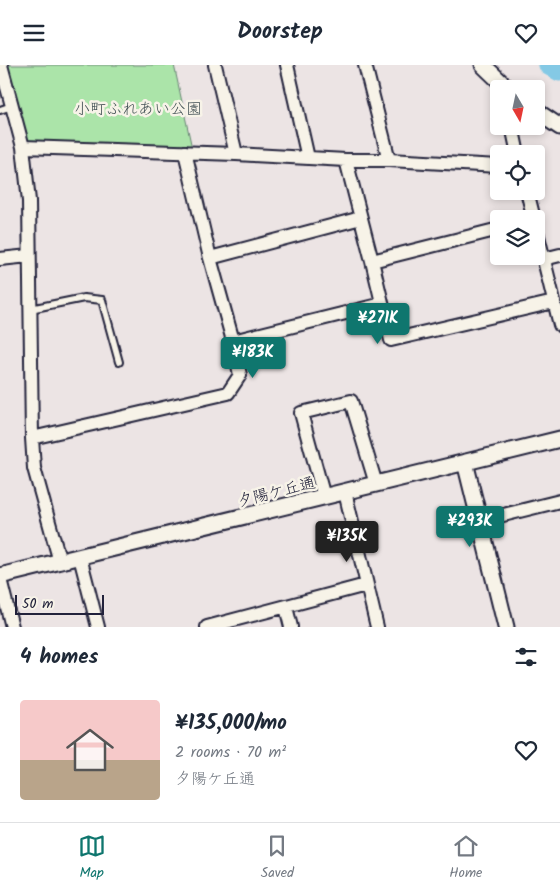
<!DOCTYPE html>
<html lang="en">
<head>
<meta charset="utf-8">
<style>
  :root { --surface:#fff; --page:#f2f2f3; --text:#1f2937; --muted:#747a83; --line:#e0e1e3; --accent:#0f766e }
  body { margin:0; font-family:Kalam,"Klee One",sans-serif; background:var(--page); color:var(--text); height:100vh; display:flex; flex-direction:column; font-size:19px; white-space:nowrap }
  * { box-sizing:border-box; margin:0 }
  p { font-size:16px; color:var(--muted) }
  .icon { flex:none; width:28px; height:28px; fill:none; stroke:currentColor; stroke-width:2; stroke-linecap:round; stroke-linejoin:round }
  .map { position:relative; height:562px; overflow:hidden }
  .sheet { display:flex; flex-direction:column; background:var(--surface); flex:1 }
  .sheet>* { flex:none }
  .needle { width:32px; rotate:171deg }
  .controls { position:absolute; left:490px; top:15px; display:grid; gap:10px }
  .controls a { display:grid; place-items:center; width:55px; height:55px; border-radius:5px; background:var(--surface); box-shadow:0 2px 8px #0003; font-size:25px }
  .scale { position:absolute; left:15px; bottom:12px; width:89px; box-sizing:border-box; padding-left:5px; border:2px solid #22223b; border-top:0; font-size:14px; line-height:18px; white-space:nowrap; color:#22223b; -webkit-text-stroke:4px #f7f3e8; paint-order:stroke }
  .price { position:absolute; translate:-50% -42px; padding:0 11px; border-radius:5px; background:var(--accent); color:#fff; font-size:16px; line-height:32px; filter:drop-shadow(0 1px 2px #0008) }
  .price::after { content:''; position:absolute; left:50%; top:30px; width:15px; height:11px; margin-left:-8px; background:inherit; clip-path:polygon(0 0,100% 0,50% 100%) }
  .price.current { background:#222; color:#fff }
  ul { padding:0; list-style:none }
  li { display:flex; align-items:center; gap:15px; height:125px; padding:0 20px }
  li span { display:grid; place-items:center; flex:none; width:140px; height:100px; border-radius:5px; color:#555 }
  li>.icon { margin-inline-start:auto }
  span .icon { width:60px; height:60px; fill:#fffc; stroke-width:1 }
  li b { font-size:21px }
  h2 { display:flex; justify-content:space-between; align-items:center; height:60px; padding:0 20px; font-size:21px }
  header { display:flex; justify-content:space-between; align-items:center; height:65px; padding:0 20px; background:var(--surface); font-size:22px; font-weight:800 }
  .tabs { display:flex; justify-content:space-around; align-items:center; height:70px; border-top:1px solid var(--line); background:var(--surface); font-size:14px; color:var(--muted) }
  .tabs a { display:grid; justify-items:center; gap:2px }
  .tabs .current { color:var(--accent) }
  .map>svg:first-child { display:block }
  .green { fill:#abe4a9; stroke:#668372 }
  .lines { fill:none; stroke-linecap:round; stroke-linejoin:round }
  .river { stroke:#84c9e5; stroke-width:21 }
  .service-casing { stroke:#22223b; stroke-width:10 }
  .minor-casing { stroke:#22223b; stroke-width:16 }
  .tertiary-casing { stroke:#22223b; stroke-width:19 }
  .service { stroke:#f7f3e8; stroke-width:6 }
  .minor { stroke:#f7f3e8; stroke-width:12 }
  .tertiary { stroke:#f7f3e8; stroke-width:15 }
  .labels { text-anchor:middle; stroke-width:5; stroke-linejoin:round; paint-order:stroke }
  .park-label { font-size:16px; fill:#445256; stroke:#f7f3e8 }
  .street-label { font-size:16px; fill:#22223b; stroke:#f7f3e8 }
</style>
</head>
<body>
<header><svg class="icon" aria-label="menu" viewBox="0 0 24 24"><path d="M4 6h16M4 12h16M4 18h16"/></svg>Doorstep<svg class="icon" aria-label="heart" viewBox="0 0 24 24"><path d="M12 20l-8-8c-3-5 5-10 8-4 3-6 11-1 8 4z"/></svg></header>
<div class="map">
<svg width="560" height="562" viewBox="0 0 560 562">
  <rect width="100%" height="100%" fill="#ece4e4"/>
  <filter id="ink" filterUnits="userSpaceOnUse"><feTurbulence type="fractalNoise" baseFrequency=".02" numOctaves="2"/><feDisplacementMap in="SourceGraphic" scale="10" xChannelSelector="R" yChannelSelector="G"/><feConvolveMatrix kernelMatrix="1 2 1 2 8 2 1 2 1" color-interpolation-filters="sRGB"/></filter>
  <g filter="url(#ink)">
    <!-- green -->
    <path class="green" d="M1,0H174L193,88L23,82Z"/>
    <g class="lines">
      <!-- river -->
      <path class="river" d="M549,0L560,6"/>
      <!-- service casing -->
      <g class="service-casing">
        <path id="service" d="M0,45L12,41
          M30,244L84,233L102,235L119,297"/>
      </g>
      <!-- minor casing -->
      <g class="minor-casing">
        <path id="minor" d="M1,0L23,82L29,136L32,373L34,403L60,497
          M215,0L236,89
          M287,0L308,93
          M365,0L389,95
          M512,61L518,89
          M23,82L236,89L346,95H389L499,101
          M346,95L372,196L391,275L554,237
          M527,126L534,154
          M536,163L560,260
          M210,193L361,153
          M0,194L29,191
          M544,194L560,190
          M372,196L499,164
          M233,276L382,239
          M32,373L228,328L240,310L233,276L210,193L185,87
          M345,427L377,562
          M324,432L301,348L351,336L376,419
          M479,456L560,436
          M80,492L98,562
          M0,514L12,562
          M286,542L291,562
          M207,562L366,520"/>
      </g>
      <!-- tertiary casing -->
      <g class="tertiary-casing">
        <path id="tertiary" d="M483,0L508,24
          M536,46L560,62
          M465,397L506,562
          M0,511L560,374"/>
      </g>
      <!-- service -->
      <use href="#service" class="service"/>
      <!-- minor -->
      <use href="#minor" class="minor"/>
      <!-- tertiary -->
      <use href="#tertiary" class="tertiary"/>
    </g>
  </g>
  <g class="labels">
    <!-- park labels -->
    <g class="park-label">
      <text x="138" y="49">小町ふれあい公園</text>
    </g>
    <!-- street labels -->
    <g class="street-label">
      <text transform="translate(276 426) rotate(-14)" y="6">夕陽ケ丘通</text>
    </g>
  </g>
</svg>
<div class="controls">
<a><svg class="needle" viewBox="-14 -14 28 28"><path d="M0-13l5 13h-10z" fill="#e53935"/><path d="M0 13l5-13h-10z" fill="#747a83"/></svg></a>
<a><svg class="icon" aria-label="locate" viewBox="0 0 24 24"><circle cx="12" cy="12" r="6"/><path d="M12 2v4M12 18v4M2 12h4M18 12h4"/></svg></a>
<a><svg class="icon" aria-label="layers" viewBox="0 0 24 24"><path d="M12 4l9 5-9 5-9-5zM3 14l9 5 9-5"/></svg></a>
</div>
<div class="scale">50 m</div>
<b class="price" style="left:378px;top:280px">¥271K</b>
<b class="price" style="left:253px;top:314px">¥183K</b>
<b class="price" style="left:470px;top:483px">¥293K</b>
<b class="price current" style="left:347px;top:498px">¥135K</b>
</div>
<section class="sheet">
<h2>4 homes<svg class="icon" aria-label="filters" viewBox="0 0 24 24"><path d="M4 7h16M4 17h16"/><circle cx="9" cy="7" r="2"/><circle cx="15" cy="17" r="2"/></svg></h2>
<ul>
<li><span style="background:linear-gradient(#f6c9c9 60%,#b9a48a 0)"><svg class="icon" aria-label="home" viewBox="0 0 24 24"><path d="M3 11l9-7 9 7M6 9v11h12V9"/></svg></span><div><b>¥135,000/mo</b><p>2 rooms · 70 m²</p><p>夕陽ケ丘通</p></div><svg class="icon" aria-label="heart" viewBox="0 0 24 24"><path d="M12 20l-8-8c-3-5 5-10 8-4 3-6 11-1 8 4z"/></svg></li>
</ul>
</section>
<nav class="tabs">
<a class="current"><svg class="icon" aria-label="map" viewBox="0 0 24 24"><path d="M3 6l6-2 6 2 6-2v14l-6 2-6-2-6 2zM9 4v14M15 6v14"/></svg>Map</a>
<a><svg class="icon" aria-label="saved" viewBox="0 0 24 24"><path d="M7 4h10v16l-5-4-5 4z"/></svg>Saved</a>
<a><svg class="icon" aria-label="home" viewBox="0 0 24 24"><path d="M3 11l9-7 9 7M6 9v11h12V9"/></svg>Home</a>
</nav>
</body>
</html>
